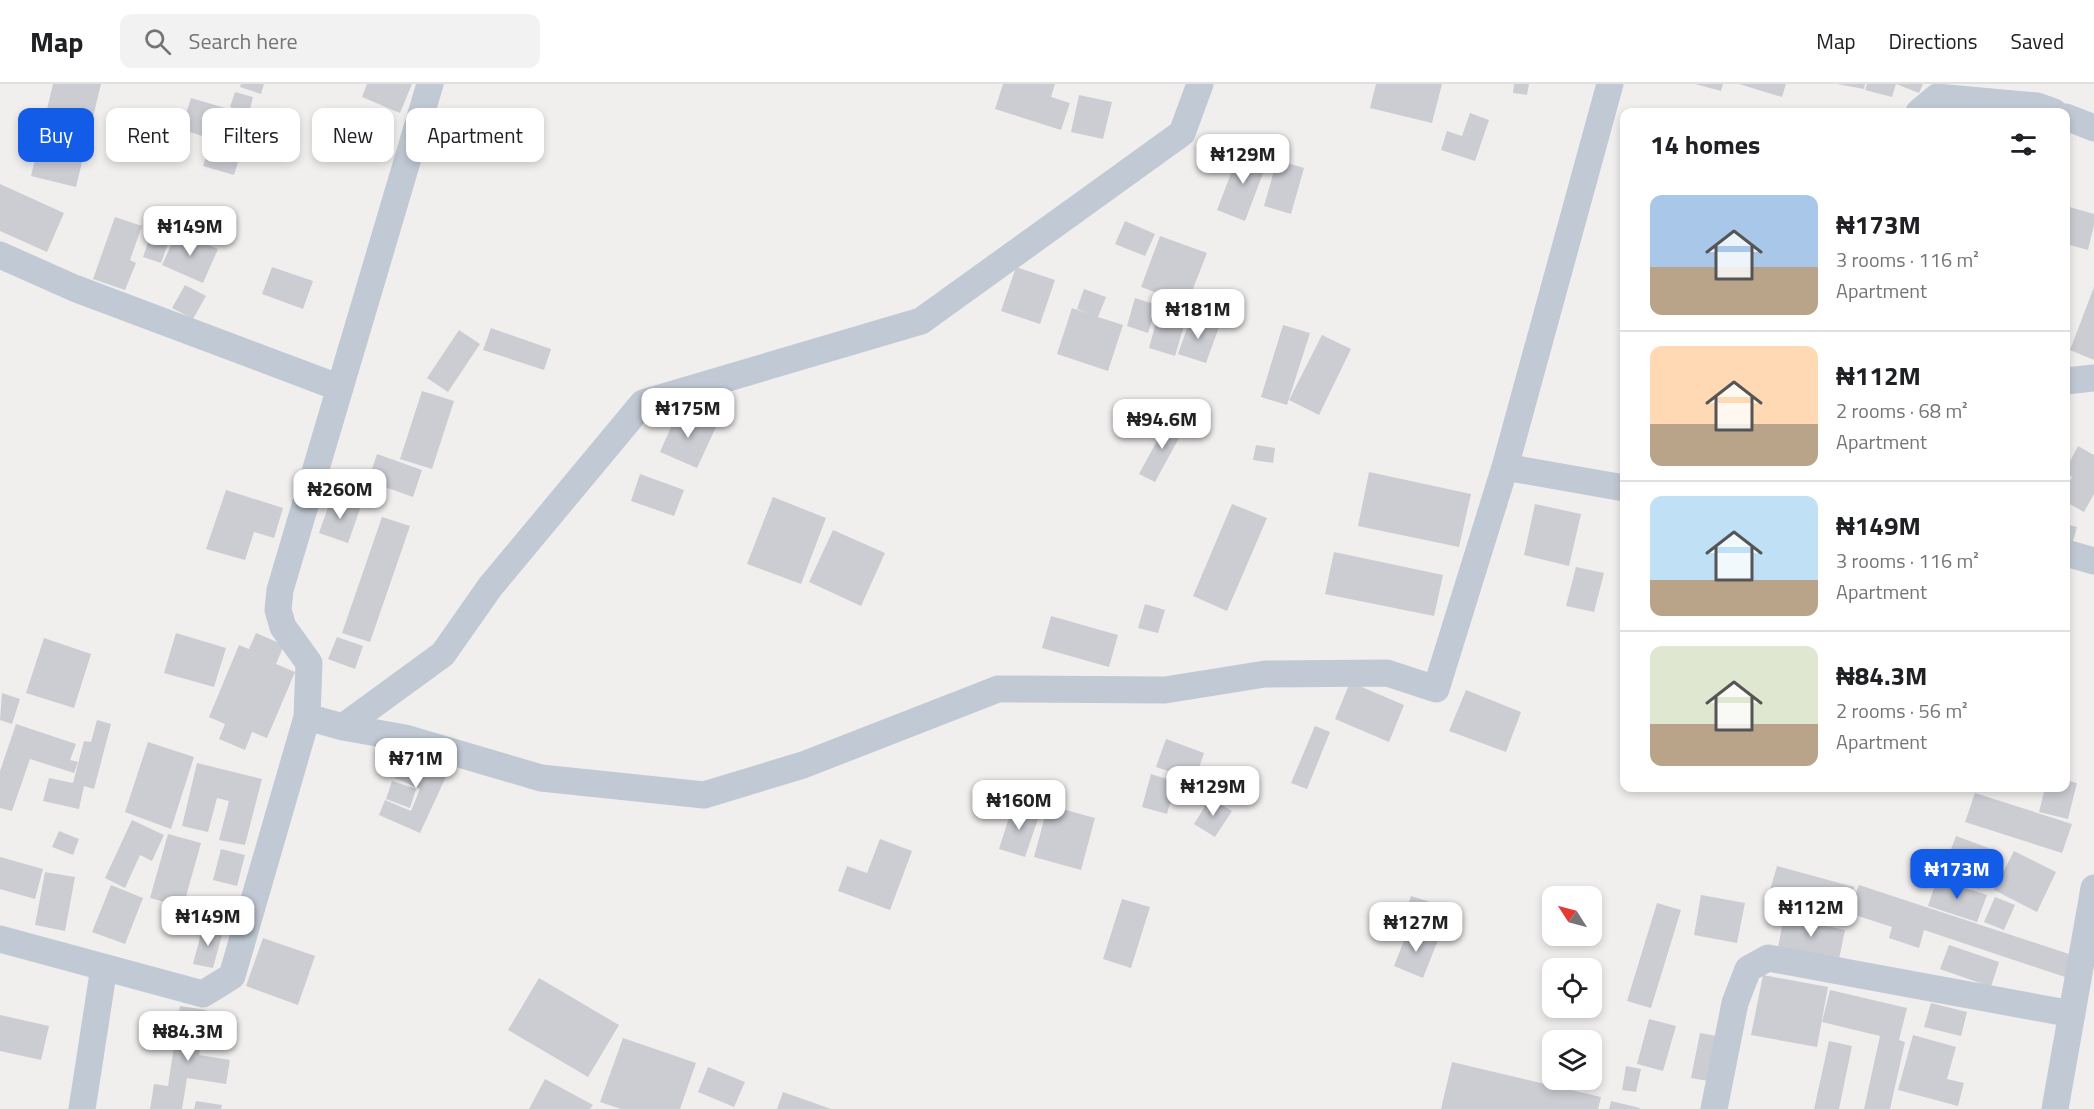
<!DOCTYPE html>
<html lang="en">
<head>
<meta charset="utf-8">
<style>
  :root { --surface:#fff; --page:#f2f2f2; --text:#202124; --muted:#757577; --line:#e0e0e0; --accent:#125ce8 }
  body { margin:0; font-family:"Titillium Web",sans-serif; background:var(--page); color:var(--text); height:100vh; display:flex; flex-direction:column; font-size:22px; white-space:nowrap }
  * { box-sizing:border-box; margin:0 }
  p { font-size:20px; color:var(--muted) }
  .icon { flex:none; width:33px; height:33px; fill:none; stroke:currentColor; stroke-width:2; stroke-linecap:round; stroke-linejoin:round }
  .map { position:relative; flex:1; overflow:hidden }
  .panel { position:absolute; left:1620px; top:24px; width:450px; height:684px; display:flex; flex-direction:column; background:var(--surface); border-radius:12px; box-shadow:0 3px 9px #0003 }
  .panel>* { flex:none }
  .top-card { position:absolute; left:18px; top:24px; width:570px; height:54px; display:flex; gap:12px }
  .needle { width:39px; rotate:306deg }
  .fabs { position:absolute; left:1542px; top:802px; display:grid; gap:12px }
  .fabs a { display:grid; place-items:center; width:60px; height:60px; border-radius:12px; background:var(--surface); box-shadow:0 3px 9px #0003; font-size:30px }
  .price { position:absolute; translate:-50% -51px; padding:0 14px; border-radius:12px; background:#fff; color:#222; font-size:20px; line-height:39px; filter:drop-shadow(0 2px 3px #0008) }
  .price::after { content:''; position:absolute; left:50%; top:36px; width:18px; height:14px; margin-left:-9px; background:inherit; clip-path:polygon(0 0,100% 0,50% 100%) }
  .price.active { background:var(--accent); color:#fff }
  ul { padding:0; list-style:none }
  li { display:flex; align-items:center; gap:18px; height:150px; padding:0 30px }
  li+li { border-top:2px solid var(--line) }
  li span { display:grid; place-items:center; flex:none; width:168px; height:120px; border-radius:12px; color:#555 }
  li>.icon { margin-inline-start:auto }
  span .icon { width:72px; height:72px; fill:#fffc; stroke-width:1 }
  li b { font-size:26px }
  h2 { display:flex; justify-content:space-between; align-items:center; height:72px; padding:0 30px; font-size:26px }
  .tag { padding:0 21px; border-radius:12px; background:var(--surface); box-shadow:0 3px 9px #0003; font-size:21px; line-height:54px }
  .tag.active { background:var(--accent); color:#fff }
  header { display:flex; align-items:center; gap:36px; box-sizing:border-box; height:84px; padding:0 30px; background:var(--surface); border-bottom:2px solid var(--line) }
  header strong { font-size:28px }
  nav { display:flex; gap:33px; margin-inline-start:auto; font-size:21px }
  .search { width:420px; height:54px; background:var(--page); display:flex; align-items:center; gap:15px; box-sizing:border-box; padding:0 21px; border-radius:12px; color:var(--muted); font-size:22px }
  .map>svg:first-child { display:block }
  .building { fill:#cbcdd3 }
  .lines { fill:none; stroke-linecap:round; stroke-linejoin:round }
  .street { stroke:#c1c9d4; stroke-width:27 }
</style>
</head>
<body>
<header>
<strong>Map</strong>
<div class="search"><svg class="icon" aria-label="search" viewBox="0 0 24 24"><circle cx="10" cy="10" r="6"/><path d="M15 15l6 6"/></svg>Search here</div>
<nav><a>Map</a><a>Directions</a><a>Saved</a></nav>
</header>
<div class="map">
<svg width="2094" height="1025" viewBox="0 0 2094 1025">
  <rect width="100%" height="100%" fill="#f1eeee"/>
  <!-- building -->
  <path class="building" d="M53,0H101L76,103L31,92Z
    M241,0H264L261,10L240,3Z
    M367,0H412L400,29L362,13Z
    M1003,0H1055L1051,13L1070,19L1061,46L995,25Z
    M1376,0H1442L1432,39L1370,24Z
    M1514,0H1529L1527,11L1513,9Z
    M1695,0H1723L1721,7Z
    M1739,0H1786L1782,13Z
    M1837,0H1865L1864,5Z
    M1867,0H1896L1892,13L1865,6Z
    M1896,0H1923L1919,9Z
    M235,8L253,13L249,29L230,23Z
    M1079,11L1112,18L1103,55L1071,48Z
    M191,14L252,32L234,91L203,82L211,55L181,45Z
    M1470,29L1489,36L1475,77L1441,66L1447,47L1462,52Z
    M1240,66L1268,76L1245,137L1217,126Z
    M1277,76L1304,84L1291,130L1264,122Z
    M0,100L64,129L47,168L0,147Z
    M2066,122L2094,130V141L2088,166L2066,160Z
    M115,133L142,142L130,176L136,179L125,206L93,195Z
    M1125,137L1155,150L1145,172L1115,160Z
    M153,144L171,151L161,179L143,173Z
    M177,148L218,165L203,199L162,181Z
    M1160,152L1207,169L1187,220L1141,203Z
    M272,183L313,197L303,225L262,210Z
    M1016,183L1055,196L1040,240L1001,227Z
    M185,201L206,212L193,235L172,224Z
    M2094,203V276L2070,266Z
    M1084,205L1106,213L1098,233L1123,241L1108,287L1057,270L1072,224L1089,230L1077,225Z
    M1135,214L1157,221L1148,249L1127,242Z
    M1160,224L1187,231L1175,272L1149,264Z
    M1191,233L1219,243L1206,279L1178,270Z
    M1283,241L1310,249L1287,321L1261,313Z
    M491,244L551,265L544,286L483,266Z
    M459,246L480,260L448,308L427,294Z
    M1322,251L1351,265L1319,331L1289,316Z
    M422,307L454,317L432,385L400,375Z
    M678,327L716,343L697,384L660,368Z
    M1169,335L1185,343L1155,398L1139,390Z
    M1256,361L1275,364L1273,379L1253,376Z
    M2078,362L2094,371V410L2084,428L2066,418V404L2072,393L2066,390V385Z
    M377,370L422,386L413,413L368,397Z
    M1369,388L1471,410L1459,463L1358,442Z
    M640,390L684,406L674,432L631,417Z
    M226,406L283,424L274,454L254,448L245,476L206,465Z
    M332,412L361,422L348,459L319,449Z
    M773,413L826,434L801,500L747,480Z
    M1232,420L1267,434L1227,527L1193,512Z
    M1535,420L1581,430L1569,482L1524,471Z
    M382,433L410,442L370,558L342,549Z
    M2066,440L2077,443L2071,464L2066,462Z
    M833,446L885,469L861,522L809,498Z
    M1334,468L1443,491L1434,532L1325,510Z
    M1576,483L1604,489L1594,528L1566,522Z
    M1145,520L1165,526L1158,549L1138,544Z
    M1051,532L1118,551L1109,583L1042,564Z
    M176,549L226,564L214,603L164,589Z
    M256,549L284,561L276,580L295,588L267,654L252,648L245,666L219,655L225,640L209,633L239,561L249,565Z
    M337,553L363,562L355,585L328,575Z
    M44,554L91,570L74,624L26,609Z
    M1350,598L1404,621L1389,658L1335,635Z
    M1466,606L1521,628L1506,668L1449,647Z
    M2,609L20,615L12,640L0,636Z
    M97,636L111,640L94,705L84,702L79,725L43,717L49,694L73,699L84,657L91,658Z
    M16,640L76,660L70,676L78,678L74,689L30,675L12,727L0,724V687Z
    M1315,642L1330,648L1307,705L1291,699Z
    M1166,655L1204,669L1195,696L1156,683Z
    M148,658L194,673L171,745L125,728Z
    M404,664L450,684L420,749L379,731L385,716L411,727L420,705L391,692Z
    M197,679L262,695L245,761L219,756L229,717L217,714L208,748L182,742Z
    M1151,690L1176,698L1167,730L1142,723Z
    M2066,696L2077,699L2068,735L2039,728L2045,704H2066Z
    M392,697L416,705L410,724L386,715Z
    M1975,709L2072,740L2062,769L1965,738Z
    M1210,714L1232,727L1215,753L1194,740Z
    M1013,721L1040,729L1025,773L999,765Z
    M1048,721L1095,734L1081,786L1034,773Z
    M132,736L164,751L152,777L140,771L125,804L105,794Z
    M59,747L79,755L73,771L52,763Z
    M168,750L201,759L183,823L150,814Z
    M1956,752L1994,766L1979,805L1941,791Z
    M880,755L912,767L890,826L838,807L847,782L867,789Z
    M221,765L245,771L237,802L213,796Z
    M2014,767L2056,788L2037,828L1994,806Z
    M0,773L43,785L35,815L0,805Z
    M1777,782L1854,803L1847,833L1768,813Z
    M45,788L75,793L65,847L35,841Z
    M1937,795L1987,811L1977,838L1928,822Z
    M111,801L143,814L125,860L92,848Z
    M1859,801L2072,871L2065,893L1924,846L1919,864L1889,854L1892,843L1849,829Z
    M1701,811L1745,819L1737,859L1694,851Z
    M1411,812L1446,823L1439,844L1404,833Z
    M1995,813L2015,821L2004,846L1984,838Z
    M1122,815L1150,823L1131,884L1103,875Z
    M1657,819L1681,826L1651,924L1627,917Z
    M1784,833L1845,846L1839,875L1778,863Z
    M203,842L223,847L213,884L193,880Z
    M1409,844L1438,856L1423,894L1394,882Z
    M263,854L315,872L298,921L246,902Z
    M1949,861L1999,878L1991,903L1940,885Z
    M1763,891L1828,903L1817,963L1751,951Z
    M539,894L619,941L588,993L508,946Z
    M1830,906L1907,924L1899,956L1905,958L1890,1025H1864L1880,952L1822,938Z
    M1931,919L1967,928L1961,952L1924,943Z
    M180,922L206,926L199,971L230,976L226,1000L187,994L182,1025H150L154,1000L168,1002Z
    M0,931L49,942L41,976L0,967Z
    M1649,935L1676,942L1663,987L1637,980Z
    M1700,949L1723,953L1714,998L1691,994Z
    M1913,951L1956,963L1947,995L1964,999L1958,1022L1898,1006Z
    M623,954L696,979L680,1025H621L600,1018Z
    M1829,957L1852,962L1839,1025H1814Z
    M1452,978L1601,1013L1598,1025H1441Z
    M1626,982L1641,985L1636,1008L1622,1006Z
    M708,983L745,998L734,1023L698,1008Z
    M545,995L593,1021L590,1025H529Z
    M783,1008L831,1025H777Z
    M196,1017L222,1021L221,1025H194Z
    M1611,1017L1640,1024V1025H1609Z"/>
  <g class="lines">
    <!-- street -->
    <path class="street" d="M1919,28L1937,13L2037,22L2054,28
      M2066,33L2094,44
      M0,171L74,204L340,304
      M2066,297L2094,294
      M1505,383L1624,404
      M2066,469L2094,477
      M307,633L343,643L405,654L541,694L704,711L803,681L998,605L1165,606L1265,590L1387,589L1436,605L1505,383L1610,0
      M343,643L443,570L490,503L643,319L921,237L1182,49L1200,0
      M0,855L203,910L232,892L307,633L309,579L283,543L278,526L280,506L430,0
      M82,1025L104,883
      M1714,1025L1735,919L1748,885L1768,874L2072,930
      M2055,1025L2094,804"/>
  </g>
</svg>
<div class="fabs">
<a><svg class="needle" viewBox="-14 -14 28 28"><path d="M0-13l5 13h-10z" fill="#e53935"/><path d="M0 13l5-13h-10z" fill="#757577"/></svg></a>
<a><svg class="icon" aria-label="locate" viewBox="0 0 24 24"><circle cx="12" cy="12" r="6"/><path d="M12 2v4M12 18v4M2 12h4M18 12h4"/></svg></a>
<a><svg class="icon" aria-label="layers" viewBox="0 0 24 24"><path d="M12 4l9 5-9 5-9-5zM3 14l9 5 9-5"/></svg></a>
</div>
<b class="price" style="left:1243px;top:101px">₦129M</b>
<b class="price" style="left:190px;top:173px">₦149M</b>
<b class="price" style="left:1198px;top:256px">₦181M</b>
<b class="price" style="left:688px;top:355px">₦175M</b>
<b class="price" style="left:1162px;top:366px">₦94.6M</b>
<b class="price" style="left:340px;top:436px">₦260M</b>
<b class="price" style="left:416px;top:705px">₦71M</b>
<b class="price" style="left:1213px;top:733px">₦129M</b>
<b class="price" style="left:1019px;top:747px">₦160M</b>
<b class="price active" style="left:1957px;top:816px">₦173M</b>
<b class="price" style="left:1811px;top:854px">₦112M</b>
<b class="price" style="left:208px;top:863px">₦149M</b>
<b class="price" style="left:1416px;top:869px">₦127M</b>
<b class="price" style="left:188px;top:978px">₦84.3M</b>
<div class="top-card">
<a class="tag active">Buy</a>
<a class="tag">Rent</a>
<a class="tag">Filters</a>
<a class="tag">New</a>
<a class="tag">Apartment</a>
</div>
<section class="panel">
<h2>14 homes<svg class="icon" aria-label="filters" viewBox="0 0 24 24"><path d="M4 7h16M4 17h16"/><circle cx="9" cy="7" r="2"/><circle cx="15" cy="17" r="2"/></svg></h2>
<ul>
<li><span style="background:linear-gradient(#a9c7e8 60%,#b9a48a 0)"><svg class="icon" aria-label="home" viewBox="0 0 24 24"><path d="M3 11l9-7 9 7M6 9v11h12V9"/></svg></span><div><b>₦173M</b><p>3 rooms · 116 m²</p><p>Apartment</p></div></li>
<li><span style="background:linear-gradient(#ffd9b3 65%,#b9a48a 0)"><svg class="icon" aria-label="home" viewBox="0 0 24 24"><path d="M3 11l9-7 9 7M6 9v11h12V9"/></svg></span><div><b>₦112M</b><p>2 rooms · 68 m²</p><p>Apartment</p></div></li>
<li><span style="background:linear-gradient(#bfe0f5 70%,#b9a48a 0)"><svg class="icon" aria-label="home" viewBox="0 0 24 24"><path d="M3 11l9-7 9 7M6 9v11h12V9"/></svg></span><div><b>₦149M</b><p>3 rooms · 116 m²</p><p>Apartment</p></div></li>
<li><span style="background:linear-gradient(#dfe7d0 65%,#b9a48a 0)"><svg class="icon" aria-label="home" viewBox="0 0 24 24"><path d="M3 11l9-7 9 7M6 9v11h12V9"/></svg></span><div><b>₦84.3M</b><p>2 rooms · 56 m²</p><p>Apartment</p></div></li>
</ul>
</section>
</div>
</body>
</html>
